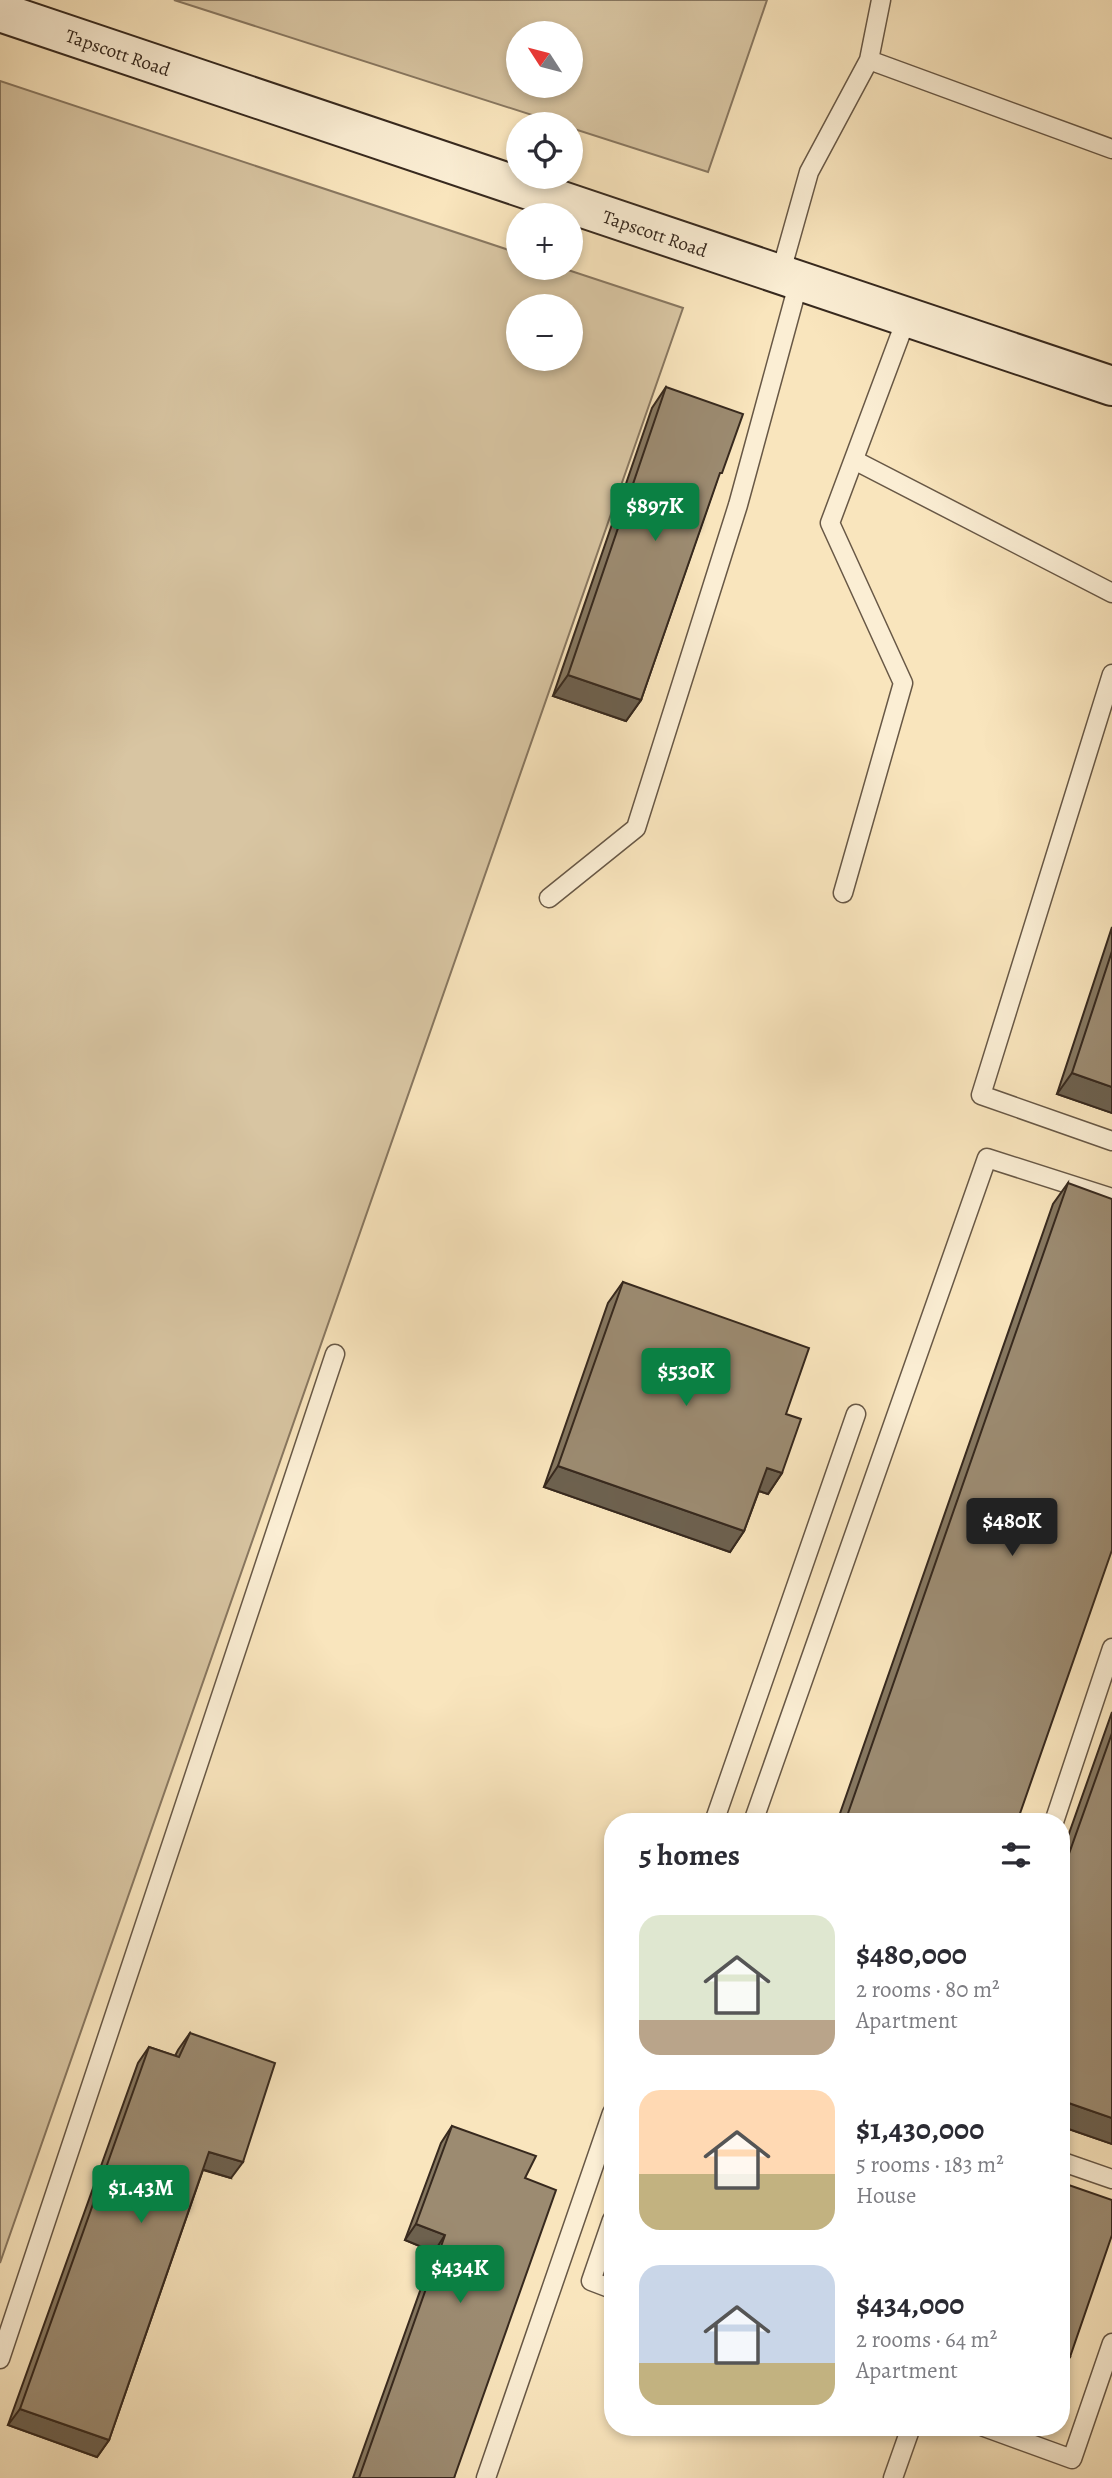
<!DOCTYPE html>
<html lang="en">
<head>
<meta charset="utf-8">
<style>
  :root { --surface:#fff; --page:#f2f2f3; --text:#2b2b33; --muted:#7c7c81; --accent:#0b8043 }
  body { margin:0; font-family:Alegreya,serif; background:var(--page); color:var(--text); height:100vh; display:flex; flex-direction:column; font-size:26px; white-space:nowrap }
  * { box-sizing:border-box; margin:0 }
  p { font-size:23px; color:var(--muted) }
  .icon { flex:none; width:38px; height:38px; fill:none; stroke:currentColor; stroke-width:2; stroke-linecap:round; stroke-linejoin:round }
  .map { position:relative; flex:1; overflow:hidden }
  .details { position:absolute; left:604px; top:1813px; width:466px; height:623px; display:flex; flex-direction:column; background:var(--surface); border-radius:28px; box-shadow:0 4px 10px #0003 }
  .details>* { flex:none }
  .needle { width:46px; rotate:306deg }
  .buttons { position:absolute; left:506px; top:21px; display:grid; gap:14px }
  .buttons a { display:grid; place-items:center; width:77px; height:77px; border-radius:50%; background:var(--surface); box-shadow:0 4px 10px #0003; font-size:35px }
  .price { position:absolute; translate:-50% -60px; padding:0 16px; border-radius:7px; background:var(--accent); color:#fff; font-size:23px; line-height:46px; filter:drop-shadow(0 2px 4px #0008) }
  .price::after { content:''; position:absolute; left:50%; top:42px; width:21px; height:16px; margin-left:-10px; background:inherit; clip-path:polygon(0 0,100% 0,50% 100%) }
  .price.active { background:#222; color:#fff }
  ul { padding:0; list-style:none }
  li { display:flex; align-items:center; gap:21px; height:175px; padding:0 35px }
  li span { display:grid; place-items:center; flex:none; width:196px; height:140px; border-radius:21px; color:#555 }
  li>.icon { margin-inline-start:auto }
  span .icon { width:84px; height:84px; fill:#fffc; stroke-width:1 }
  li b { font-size:30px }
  h2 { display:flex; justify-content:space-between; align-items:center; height:84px; padding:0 35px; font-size:30px }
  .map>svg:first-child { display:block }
  .green { fill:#d8c5a2; stroke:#887760; stroke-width:2; fill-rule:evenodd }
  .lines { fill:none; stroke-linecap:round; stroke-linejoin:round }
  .lane-casing { stroke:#685846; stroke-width:21 }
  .secondary-casing { stroke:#37291e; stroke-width:42 }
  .lane { stroke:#fbeed4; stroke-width:18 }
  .secondary { stroke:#fbeed4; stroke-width:38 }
  .wall { fill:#867861; stroke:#37291e; stroke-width:2 }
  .shaded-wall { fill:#6d614f; stroke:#37291e; stroke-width:2 }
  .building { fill:#9c8b71; stroke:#37291e; stroke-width:2 }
  .labels { text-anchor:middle; stroke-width:7; stroke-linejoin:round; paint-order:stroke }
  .street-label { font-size:19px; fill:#37291e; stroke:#fbeed4 }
</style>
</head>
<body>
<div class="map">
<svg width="1112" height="2478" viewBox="0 0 1112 2478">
  <rect width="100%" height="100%" fill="#f9e5bd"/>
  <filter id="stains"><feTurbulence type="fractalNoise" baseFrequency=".00286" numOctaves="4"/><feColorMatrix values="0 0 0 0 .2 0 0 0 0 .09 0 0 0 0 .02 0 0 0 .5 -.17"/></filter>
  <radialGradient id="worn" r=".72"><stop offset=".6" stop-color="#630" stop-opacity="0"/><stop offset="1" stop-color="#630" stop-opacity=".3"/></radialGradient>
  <!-- green -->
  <path class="green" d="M174,0H767L708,172L571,128L570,124H560ZM518,33H570V86H518Z
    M0,81L518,253V268H562L683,308L0,2263ZM518,306H570V359H518Z"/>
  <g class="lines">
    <!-- lane casing -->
    <g class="lane-casing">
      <path id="lane" d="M869,60L1112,149
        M780,275L809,172L869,60L881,0
        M854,460L1112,593
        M1112,674L981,1095L1112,1141
        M843,893L903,683L830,523L907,317
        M549,898L636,828L738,505L799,281
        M714,1822L856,1414
        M753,1822L987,1158L1112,1198
        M1054,1822L1112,1648
        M1060,2161L1112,2179
        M612,2220L591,2281L612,2289
        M0,2359L335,1354
        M984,2427L1072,2459L1112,2343
        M486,2478L612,2113
        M893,2478L911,2427"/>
    </g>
    <!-- secondary casing -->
    <g class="secondary-casing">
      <path id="secondary" d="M0,12L1112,386"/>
    </g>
    <!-- lane -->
    <use href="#lane" class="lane"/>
    <!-- secondary -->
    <use href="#secondary" class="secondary"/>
  </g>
  <!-- wall -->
  <path class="wall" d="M666,387L717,480L641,700L626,721L553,696L652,408Z
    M1112,927V1113L1057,1094Z
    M1068,1183L1017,1822H837L1053,1204Z
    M623,1282L786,1414L782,1473L768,1494L759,1491L744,1531L730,1552L544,1487L608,1303Z
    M1112,1712V2144L1060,2126V1859Z
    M190,2033L231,2178L203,2170L109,2440L97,2457L8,2425L138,2063L149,2047L175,2056L178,2050Z
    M452,2126L525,2178L454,2478H353L434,2252L405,2240L441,2143Z"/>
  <!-- shaded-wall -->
  <path class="shaded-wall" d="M568,675L641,700L626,721L553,696Z
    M1072,1073L1112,1087V1113L1057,1094Z
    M558,1466L744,1531L730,1552L544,1487Z
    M767,1468L782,1473L768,1494L753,1489Z
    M1060,2100L1112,2118V2144L1060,2126Z
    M209,2152L243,2162L231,2178L198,2168Z
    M416,2224L445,2235L434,2252L405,2240Z
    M1060,2354L1070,2357L1060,2370Z
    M20,2409L109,2440L97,2457L8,2425Z"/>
  <!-- building -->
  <path class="building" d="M666,387L743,414L722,473H720L641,700L568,675Z
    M1112,951V1087L1072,1073Z
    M1068,1183L1112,1199V1550L1017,1822H845Z
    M623,1282L809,1348L786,1414L801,1419L782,1473L767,1468L744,1531L558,1466Z
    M1112,1733V2118L1060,2100V1879Z
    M190,2033L275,2063L243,2162L209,2152L109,2440L20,2409L149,2047L179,2057Z
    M452,2126L536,2156L525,2178L556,2190L454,2478H359L445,2235L416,2224Z
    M1060,2182L1112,2200V2235L1070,2357L1060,2354Z"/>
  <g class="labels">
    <!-- street labels -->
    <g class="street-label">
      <text transform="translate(118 52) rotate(19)" y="7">Tapscott Road</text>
      <text transform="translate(655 233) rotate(19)" y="7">Tapscott Road</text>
    </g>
  </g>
  <rect width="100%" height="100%" filter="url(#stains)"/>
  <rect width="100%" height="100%" fill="url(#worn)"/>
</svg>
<div class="buttons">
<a><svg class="needle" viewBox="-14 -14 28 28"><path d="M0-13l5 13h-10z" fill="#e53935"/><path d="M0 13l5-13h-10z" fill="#7c7c81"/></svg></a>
<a><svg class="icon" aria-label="locate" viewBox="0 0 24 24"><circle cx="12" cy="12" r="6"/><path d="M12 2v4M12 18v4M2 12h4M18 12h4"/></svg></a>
<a>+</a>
<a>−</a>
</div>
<b class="price" style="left:655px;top:543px">$897K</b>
<b class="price" style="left:686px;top:1408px">$530K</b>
<b class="price active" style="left:1012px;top:1558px">$480K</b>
<b class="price" style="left:141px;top:2225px">$1.43M</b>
<b class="price" style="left:460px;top:2305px">$434K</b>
<section class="details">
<h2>5 homes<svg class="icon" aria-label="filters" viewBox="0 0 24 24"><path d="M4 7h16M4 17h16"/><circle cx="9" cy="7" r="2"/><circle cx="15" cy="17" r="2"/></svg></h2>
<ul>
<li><span style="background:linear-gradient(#dfe7d0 75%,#b9a48a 0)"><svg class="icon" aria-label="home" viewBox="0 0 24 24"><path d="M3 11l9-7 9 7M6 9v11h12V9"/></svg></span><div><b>$480,000</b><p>2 rooms · 80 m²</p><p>Apartment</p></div></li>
<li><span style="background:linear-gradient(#ffd9b3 60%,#c2b280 0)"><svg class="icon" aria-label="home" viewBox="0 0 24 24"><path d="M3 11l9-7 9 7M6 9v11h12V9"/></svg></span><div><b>$1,430,000</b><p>5 rooms · 183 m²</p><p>House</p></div></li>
<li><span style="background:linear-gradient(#c9d6e8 70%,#c2b280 0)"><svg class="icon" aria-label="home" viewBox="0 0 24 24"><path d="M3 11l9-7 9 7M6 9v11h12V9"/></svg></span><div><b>$434,000</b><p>2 rooms · 64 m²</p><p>Apartment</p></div></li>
</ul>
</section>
</div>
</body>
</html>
